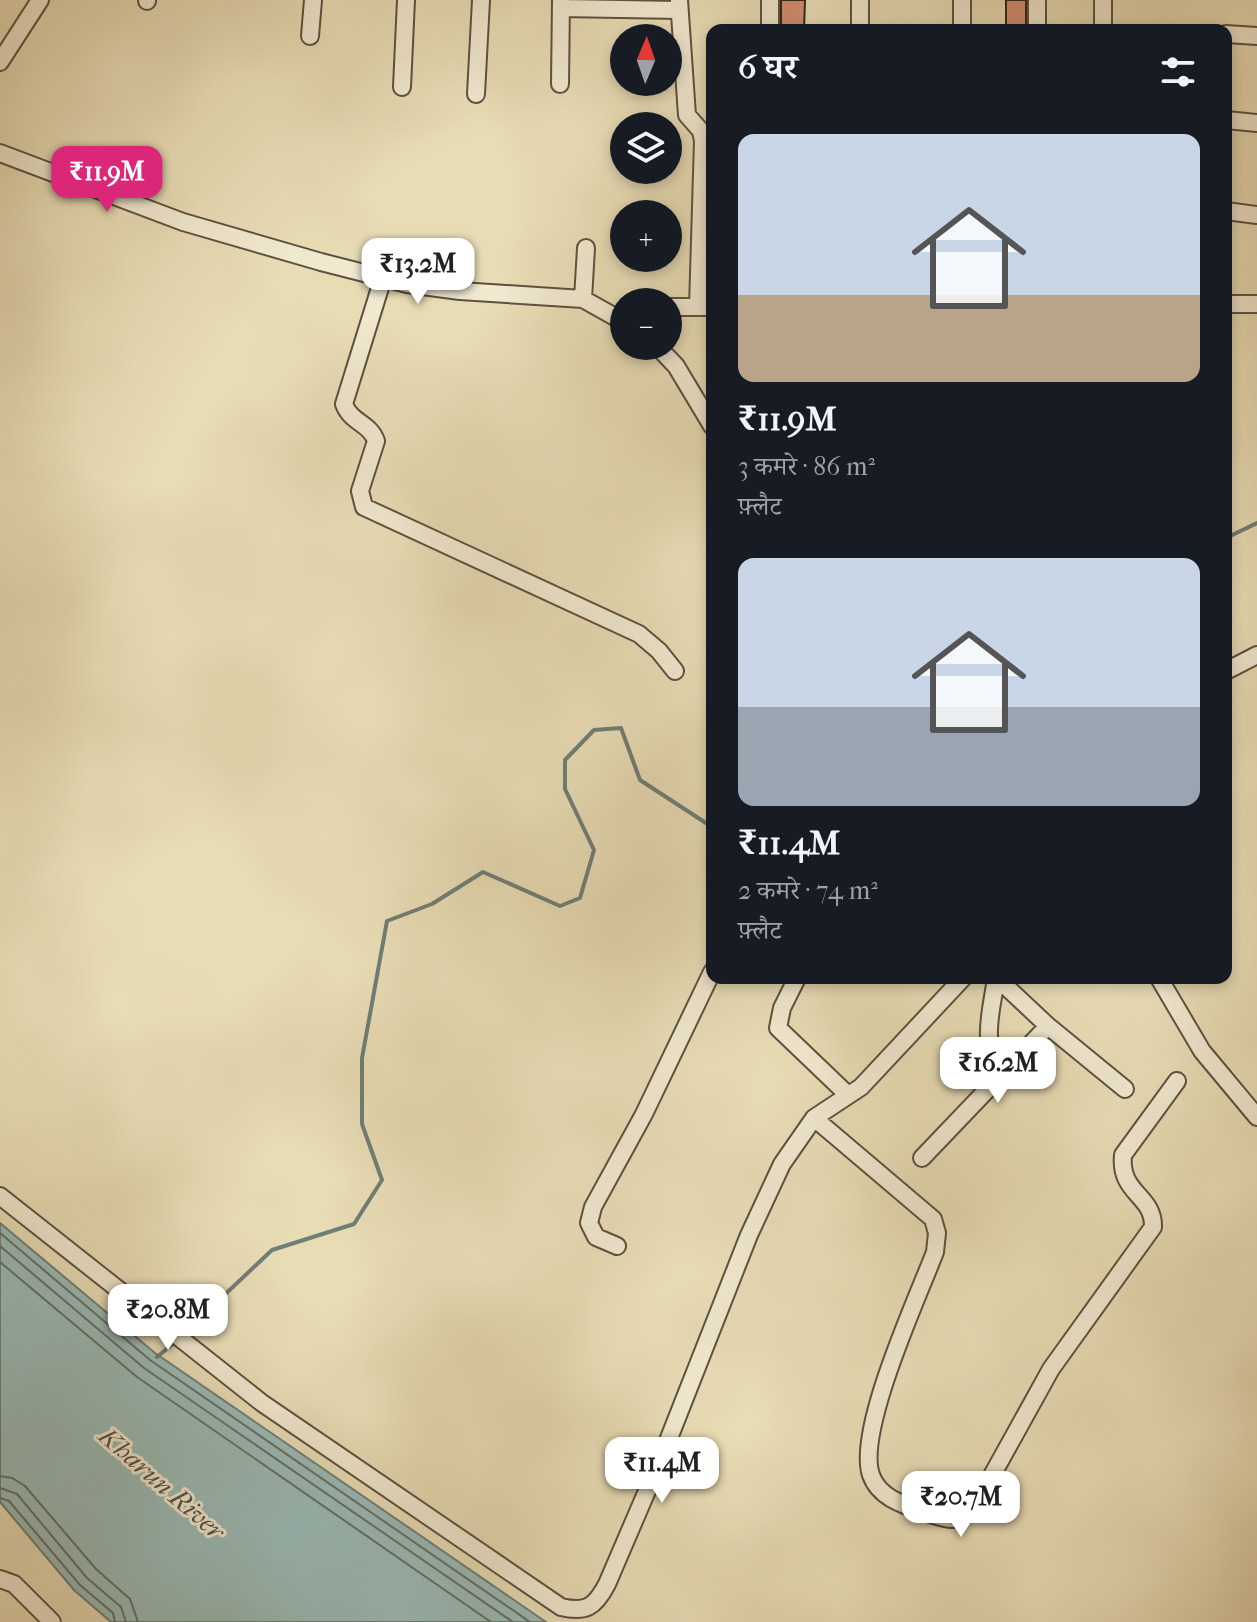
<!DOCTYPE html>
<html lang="hi">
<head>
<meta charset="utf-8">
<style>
  :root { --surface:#171b24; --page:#20242c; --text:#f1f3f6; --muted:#9ea1a6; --accent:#db2777 }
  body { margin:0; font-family:"IM FELL French Canon","Noto Serif Devanagari",serif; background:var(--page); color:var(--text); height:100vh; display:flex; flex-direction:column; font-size:30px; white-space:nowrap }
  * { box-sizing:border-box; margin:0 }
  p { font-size:26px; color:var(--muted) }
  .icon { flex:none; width:44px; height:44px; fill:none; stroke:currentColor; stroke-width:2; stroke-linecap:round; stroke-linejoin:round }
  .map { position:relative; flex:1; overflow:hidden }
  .details { position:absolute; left:706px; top:24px; width:526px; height:960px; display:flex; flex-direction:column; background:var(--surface); border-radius:16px; box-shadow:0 4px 12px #0003 }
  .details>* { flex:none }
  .needle { width:52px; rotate:2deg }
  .tools { position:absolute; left:610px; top:24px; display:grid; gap:16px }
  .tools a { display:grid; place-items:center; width:72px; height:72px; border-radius:50%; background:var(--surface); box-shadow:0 4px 12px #0003; font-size:40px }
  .price { position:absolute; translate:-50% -68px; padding:0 18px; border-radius:16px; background:#fff; color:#222; font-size:26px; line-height:52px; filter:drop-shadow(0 2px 4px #0008) }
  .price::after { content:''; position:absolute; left:50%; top:48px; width:24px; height:18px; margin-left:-12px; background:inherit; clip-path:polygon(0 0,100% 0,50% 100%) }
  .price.on { background:var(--accent); color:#fff }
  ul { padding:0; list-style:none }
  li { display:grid; align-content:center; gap:16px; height:424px; padding:0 32px }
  li span { display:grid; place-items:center; height:248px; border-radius:16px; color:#555 }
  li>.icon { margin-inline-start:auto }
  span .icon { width:144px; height:144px; fill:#fffc; stroke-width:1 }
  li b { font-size:34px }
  h2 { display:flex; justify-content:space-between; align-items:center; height:96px; padding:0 32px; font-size:34px }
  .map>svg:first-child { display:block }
  .water { fill:#99bab6; stroke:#6f7e77; stroke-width:2 }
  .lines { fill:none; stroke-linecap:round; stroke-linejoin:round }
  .shore { stroke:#646e68; stroke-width:2 }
  .stream { stroke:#6f7e77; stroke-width:4 }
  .building { fill:#d38d72; stroke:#302319; stroke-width:2 }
  .minor-casing { stroke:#5e5140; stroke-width:20 }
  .minor { stroke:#f0e8cf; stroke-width:16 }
  .labels { text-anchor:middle; stroke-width:6; stroke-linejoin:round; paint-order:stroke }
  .water-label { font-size:26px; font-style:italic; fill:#505048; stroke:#f0e8cf }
</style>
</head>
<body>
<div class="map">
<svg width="1257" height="1622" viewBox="0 0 1257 1622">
  <rect width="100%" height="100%" fill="#e8dcb5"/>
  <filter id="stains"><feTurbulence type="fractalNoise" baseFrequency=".0025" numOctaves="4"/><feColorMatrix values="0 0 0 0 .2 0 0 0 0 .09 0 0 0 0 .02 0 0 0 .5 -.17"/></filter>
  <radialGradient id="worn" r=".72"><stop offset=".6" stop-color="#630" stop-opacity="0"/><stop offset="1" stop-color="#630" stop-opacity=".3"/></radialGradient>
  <!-- water -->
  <path class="water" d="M0,1223L155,1353L546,1622H111L74,1590L0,1502Z"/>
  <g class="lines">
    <!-- shore -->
    <path class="shore" d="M0,1233L150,1360L530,1622
      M0,1246L144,1368L513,1622
      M0,1262L137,1377L491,1622
      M0,1476L12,1478L25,1486L96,1569L130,1599L138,1622
      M0,1488L17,1494L87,1578L121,1607L126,1622
      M0,1498L9,1501L80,1585L113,1613L115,1622"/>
    <!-- stream -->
    <path class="stream" d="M1226,538L1257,523
      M181,1336L272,1250L354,1224L382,1180L362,1124V1058L387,921L432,904L483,872L560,906L580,898L594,850L565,789V760L594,730L621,728L640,780L712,827
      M157,1357L175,1342"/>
  </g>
  <!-- building -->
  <path class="building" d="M781,0H805L804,30H781Z
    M1006,0H1026V30H1006Z"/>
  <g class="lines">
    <!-- minor casing -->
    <g class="minor-casing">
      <path id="minor" d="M679,0L687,115L701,131L703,141L698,307
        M770,0V30
        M962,0V30
        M147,1V0
        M561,8L679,10
        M860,30V0
        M1037,30V0
        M1103,30V0
        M1226,34L1257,36
        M310,36L313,0
        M0,62L40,0
        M560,84L561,0
        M402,87L406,0
        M476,94L481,0
        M1226,120L1257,123
        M0,153L183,222L321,262L407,284L460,291L583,299L624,322
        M1226,211L1257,215
        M383,278L344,404C351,423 370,423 376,441L360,491L364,507L639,634L659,651L675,671
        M583,299L586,248
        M1226,304H1257
        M668,307H712
        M657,346L676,366L712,426
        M1226,671L1257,655
        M797,978L782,1008L778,1028L848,1095
        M996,978C991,1014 981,1040 1000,1073
        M997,978L1048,1026L1125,1089
        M1159,978L1202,1051L1257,1117
        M814,1118L933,1219L937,1233L935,1252C917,1299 856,1431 871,1475C879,1498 904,1505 925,1512C945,1519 958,1525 974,1508L1051,1369L1153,1227C1154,1195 1119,1194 1123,1155L1177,1081
        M922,1158L1048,1026
        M0,1196L262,1403L561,1607C586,1613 595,1607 607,1584L662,1456L749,1235L782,1164L814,1118L861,1087L963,978
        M617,1246L596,1237L589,1223L593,1207L644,1114L712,972
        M0,1579L14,1584L52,1622"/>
    </g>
    <!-- minor -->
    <use href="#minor" class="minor"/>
  </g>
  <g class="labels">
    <!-- water labels -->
    <g class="water-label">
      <text transform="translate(162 1483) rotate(41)" y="9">Kharun River</text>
    </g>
  </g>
  <rect width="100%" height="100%" filter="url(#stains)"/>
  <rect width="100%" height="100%" fill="url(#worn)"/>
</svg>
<div class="tools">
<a><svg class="needle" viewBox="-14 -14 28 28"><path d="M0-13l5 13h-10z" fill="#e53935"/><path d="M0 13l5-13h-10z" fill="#9ea1a6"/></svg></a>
<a><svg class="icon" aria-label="layers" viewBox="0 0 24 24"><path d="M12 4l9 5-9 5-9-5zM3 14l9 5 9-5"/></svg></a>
<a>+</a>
<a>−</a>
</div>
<b class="price on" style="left:107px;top:214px">₹11.9M</b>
<b class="price" style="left:418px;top:306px">₹13.2M</b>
<b class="price" style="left:998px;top:1105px">₹16.2M</b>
<b class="price" style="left:168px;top:1352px">₹20.8M</b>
<b class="price" style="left:662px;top:1505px">₹11.4M</b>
<b class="price" style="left:961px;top:1539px">₹20.7M</b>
<section class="details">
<h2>6 घर<svg class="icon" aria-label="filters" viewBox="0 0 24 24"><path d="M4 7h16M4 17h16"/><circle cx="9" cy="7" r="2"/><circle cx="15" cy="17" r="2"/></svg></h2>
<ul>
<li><span style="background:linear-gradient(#c9d6e8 65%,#b9a48a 0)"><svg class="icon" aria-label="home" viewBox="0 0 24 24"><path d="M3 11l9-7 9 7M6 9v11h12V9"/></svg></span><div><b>₹11.9M</b><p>3 कमरे · 86 m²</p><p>फ़्लैट</p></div></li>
<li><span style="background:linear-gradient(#c9d6e8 60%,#9aa5b1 0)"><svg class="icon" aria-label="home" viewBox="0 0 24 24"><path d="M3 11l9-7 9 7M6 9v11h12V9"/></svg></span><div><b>₹11.4M</b><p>2 कमरे · 74 m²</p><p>फ़्लैट</p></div></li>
</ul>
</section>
</div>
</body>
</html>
